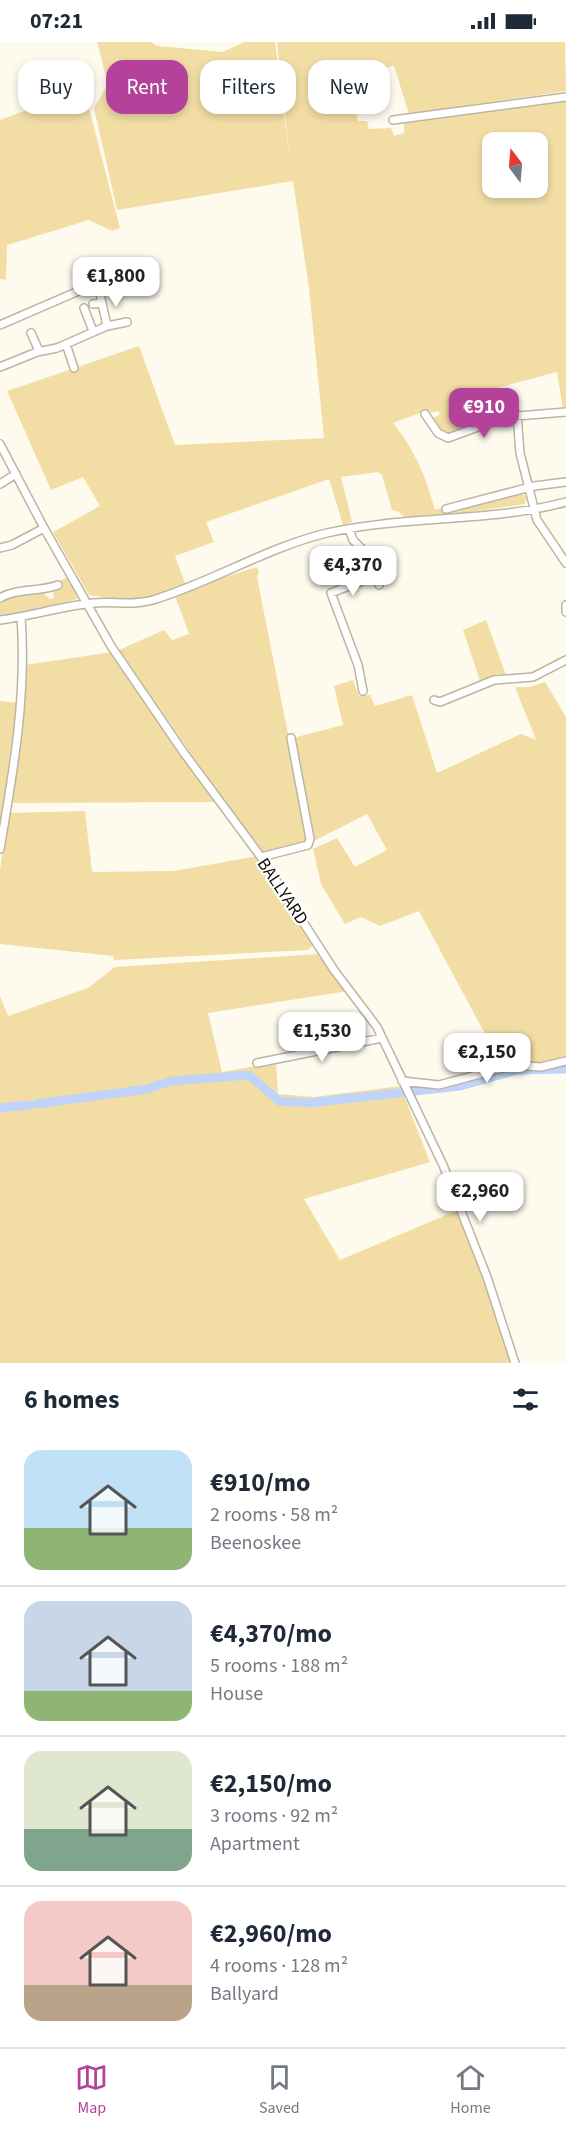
<!DOCTYPE html>
<html lang="en">
<head>
<meta charset="utf-8">
<style>
  :root { --surface:#fff; --page:#f6f6f7; --text:#1f2937; --muted:#747a83; --line:#e0e1e3; --accent:#b4419a }
  body { margin:0; font-family:"Source Sans 3",sans-serif; background:var(--page); color:var(--text); height:100vh; display:flex; flex-direction:column; font-size:22px; white-space:nowrap }
  * { box-sizing:border-box; margin:0 }
  p { font-size:20px; color:var(--muted) }
  .icon { flex:none; width:33px; height:33px; fill:none; stroke:currentColor; stroke-width:2; stroke-linecap:round; stroke-linejoin:round }
  .map { position:relative; height:1321px; overflow:hidden }
  .sheet { display:flex; flex-direction:column; background:var(--surface); flex:1 }
  .sheet>* { flex:none }
  .hud { position:absolute; left:18px; top:18px; width:531px; height:54px; display:flex; gap:12px }
  .needle { width:39px; rotate:344deg }
  .fabs { position:absolute; left:482px; top:90px; display:grid; gap:12px }
  .fabs a { display:grid; place-items:center; width:66px; height:66px; border-radius:12px; background:var(--surface); box-shadow:0 3px 9px #0003; font-size:30px }
  .price { position:absolute; translate:-50% -51px; padding:0 14px; border-radius:12px; background:#fff; color:#222; font-size:20px; line-height:39px; filter:drop-shadow(0 2px 3px #0008) }
  .price::after { content:''; position:absolute; left:50%; top:36px; width:18px; height:14px; margin-left:-9px; background:inherit; clip-path:polygon(0 0,100% 0,50% 100%) }
  .price.active { background:var(--accent); color:#fff }
  ul { padding:0; list-style:none }
  li { display:flex; align-items:center; gap:18px; height:150px; padding:0 24px }
  li+li { border-top:2px solid var(--line) }
  li span { display:grid; place-items:center; flex:none; width:168px; height:120px; border-radius:18px; color:#555 }
  li>.icon { margin-inline-start:auto }
  span .icon { width:72px; height:72px; fill:#fffc; stroke-width:1 }
  li b { font-size:26px }
  h2 { display:flex; justify-content:space-between; align-items:center; height:72px; padding:0 24px; font-size:26px }
  .chip { padding:0 21px; border-radius:18px; background:var(--surface); box-shadow:0 3px 9px #0003; font-size:21px; line-height:54px }
  .chip.active { background:var(--accent); color:#fff }
  .status { display:flex; justify-content:space-between; align-items:center; height:42px; padding:0 30px; background:var(--surface); direction:ltr }
  .status svg { height:16px; fill:currentColor }
  .dock { display:flex; justify-content:space-around; align-items:center; height:84px; border-top:2px solid var(--line); background:var(--surface); font-size:16px; color:var(--muted) }
  .dock a { display:grid; justify-items:center; gap:3px }
  .dock .active { color:var(--accent) }
  .map>svg:first-child { display:block }
  .green { fill:#f2dea5; fill-rule:evenodd }
  .lines { fill:none; stroke-linecap:round; stroke-linejoin:round }
  .river { stroke:#bfd4f8; stroke-width:9 }
  .minor-casing { stroke:#bcb5a2; stroke-width:10 }
  .minor { stroke:#fff; stroke-width:7 }
  .labels { text-anchor:middle; stroke-width:4.5; stroke-linejoin:round; paint-order:stroke }
  .street-label { font-size:18px; fill:#110f08; stroke:#fff }
</style>
</head>
<body>
<div class="status"><b>07:21</b><svg viewBox="0 0 49 12"><path d="M0 12V9h3v3zM5 12V6h3v6zM10 12V3h3v9zM15 12V0h3v12zM26 1h20v11H26zM47 4h2v5h-2z"/></svg></div>
<div class="map">
<svg width="566" height="1321" viewBox="0 0 566 1321">
  <rect width="100%" height="100%" fill="#fefaee"/>
  <!-- green -->
  <path class="green" d="M97,0H151L157,4L223,10L244,0H275L290,120L277,0H565L566,49L409,72L394,24L380,27L378,21L347,30L350,48L338,52L346,67L356,68L358,79H367L369,87L391,86L394,94L404,91V82L408,79L566,58V367H563L557,330L463,355L472,384L448,393C441,390 434,384 434,376L440,372L438,369L431,371L428,368L393,381C415,408 426,435 435,468L442,466L443,470L453,467L459,470L464,465L520,450L526,455L525,462L463,471L404,475L399,470L392,468L382,433L378,430L341,435L352,480L343,483L329,437L206,480L214,500L175,514L186,544L136,560L89,553L53,490L100,464L83,435L51,448L7,349L139,304L175,403L324,396L309,246L293,139L117,168L94,66L108,42ZM492,100H537V146H492Z
    M84,47L120,186L112,189L89,178L7,203L6,238L0,237V78Z
    M257,525L259,531L257,535L289,697L343,683L334,644L353,638L359,654L370,653L375,664L412,653L437,731L521,692L536,698L515,645H530L545,640L566,675V1016L547,1023L499,1018L419,869L380,884L361,875L345,882L321,842L313,807L337,796L355,825L387,808L367,772L308,802L263,815L119,608L164,588L172,598L189,592L174,551Z
    M68,535L77,551V557L28,569L0,573V559L12,554L43,551L50,557L54,556L53,547L61,543L59,539Z
    M486,578L506,633L498,632L480,639L463,588Z
    M112,610L215,760L9,761L24,666L25,623Z
    M0,659L17,661L0,789Z
    M85,769L92,830L174,829L257,814L315,901L308,908L114,918L113,914L0,902V828L8,771Z
    M319,912L348,949L208,971L222,1030L276,1020L278,1052L314,1055L400,1044L430,1120L304,1157L340,1218L458,1168L468,1182L510,1321H0V954L8,974L88,946L115,925Z"/>
  <g class="lines">
    <!-- river -->
    <path class="river" d="M36,1062L147,1047L172,1039L249,1033L279,1059L308,1061L460,1044L516,1028L566,1027
      M0,1066L29,1063"/>
    <!-- minor casing -->
    <g class="minor-casing">
      <path id="minor" d="M393,78L566,55
        M100,252L107,284
        M93,262L102,261
        M84,266L93,289
        M0,283L111,235
        M31,291L39,309
        M66,302L74,326
        M0,325L37,310L57,306L107,284L127,280
        M425,372L438,391L448,396L505,375L566,370
        M517,373L520,411L537,478L566,521
        M0,402L44,486L111,604L184,711L261,815L334,928L377,985L443,1123L487,1235L515,1321
        M0,442L16,432
        M446,467L534,444L566,440
        M349,487L353,498L367,512L375,534L331,551L358,623L363,649
        M0,506L12,503L44,486
        M375,534L379,543
        M0,556C16,546 40,550 58,543
        M566,563V570
        M0,578C31,574 62,564 94,561C114,559 132,564 153,558C212,540 268,505 327,491C406,473 488,481 566,460
        M434,658L440,660L494,638L533,635L566,618
        M0,807C13,731 27,653 21,575
        M261,815L308,803L310,797L291,696
        M257,1021L382,996
        M402,1039L439,1043L514,1023L541,1025L566,1019"/>
    </g>
    <!-- minor -->
    <use href="#minor" class="minor"/>
  </g>
  <g class="labels">
    <!-- street labels -->
    <g class="street-label">
      <text transform="translate(283 849) rotate(56)" y="6">BALLYARD</text>
    </g>
  </g>
</svg>
<div class="fabs">
<a><svg class="needle" viewBox="-14 -14 28 28"><path d="M0-13l5 13h-10z" fill="#e53935"/><path d="M0 13l5-13h-10z" fill="#747a83"/></svg></a>
</div>
<b class="price" style="left:116px;top:266px">€1,800</b>
<b class="price active" style="left:484px;top:397px">€910</b>
<b class="price" style="left:353px;top:555px">€4,370</b>
<b class="price" style="left:322px;top:1021px">€1,530</b>
<b class="price" style="left:487px;top:1042px">€2,150</b>
<b class="price" style="left:480px;top:1181px">€2,960</b>
<div class="hud">
<a class="chip">Buy</a>
<a class="chip active">Rent</a>
<a class="chip">Filters</a>
<a class="chip">New</a>
</div>
</div>
<section class="sheet">
<h2>6 homes<svg class="icon" aria-label="filters" viewBox="0 0 24 24"><path d="M4 7h16M4 17h16"/><circle cx="9" cy="7" r="2"/><circle cx="15" cy="17" r="2"/></svg></h2>
<ul>
<li><span style="background:linear-gradient(#bfe0f5 65%,#8fb573 0)"><svg class="icon" aria-label="home" viewBox="0 0 24 24"><path d="M3 11l9-7 9 7M6 9v11h12V9"/></svg></span><div><b>€910/mo</b><p>2 rooms · 58 m²</p><p>Beenoskee</p></div></li>
<li><span style="background:linear-gradient(#c9d6e8 75%,#8fb573 0)"><svg class="icon" aria-label="home" viewBox="0 0 24 24"><path d="M3 11l9-7 9 7M6 9v11h12V9"/></svg></span><div><b>€4,370/mo</b><p>5 rooms · 188 m²</p><p>House</p></div></li>
<li><span style="background:linear-gradient(#dfe7d0 65%,#7fa58c 0)"><svg class="icon" aria-label="home" viewBox="0 0 24 24"><path d="M3 11l9-7 9 7M6 9v11h12V9"/></svg></span><div><b>€2,150/mo</b><p>3 rooms · 92 m²</p><p>Apartment</p></div></li>
<li><span style="background:linear-gradient(#f6c9c9 70%,#b9a48a 0)"><svg class="icon" aria-label="home" viewBox="0 0 24 24"><path d="M3 11l9-7 9 7M6 9v11h12V9"/></svg></span><div><b>€2,960/mo</b><p>4 rooms · 128 m²</p><p>Ballyard</p></div></li>
</ul>
</section>
<nav class="dock">
<a class="active"><svg class="icon" aria-label="map" viewBox="0 0 24 24"><path d="M3 6l6-2 6 2 6-2v14l-6 2-6-2-6 2zM9 4v14M15 6v14"/></svg>Map</a>
<a><svg class="icon" aria-label="saved" viewBox="0 0 24 24"><path d="M7 4h10v16l-5-4-5 4z"/></svg>Saved</a>
<a><svg class="icon" aria-label="home" viewBox="0 0 24 24"><path d="M3 11l9-7 9 7M6 9v11h12V9"/></svg>Home</a>
</nav>
</body>
</html>
